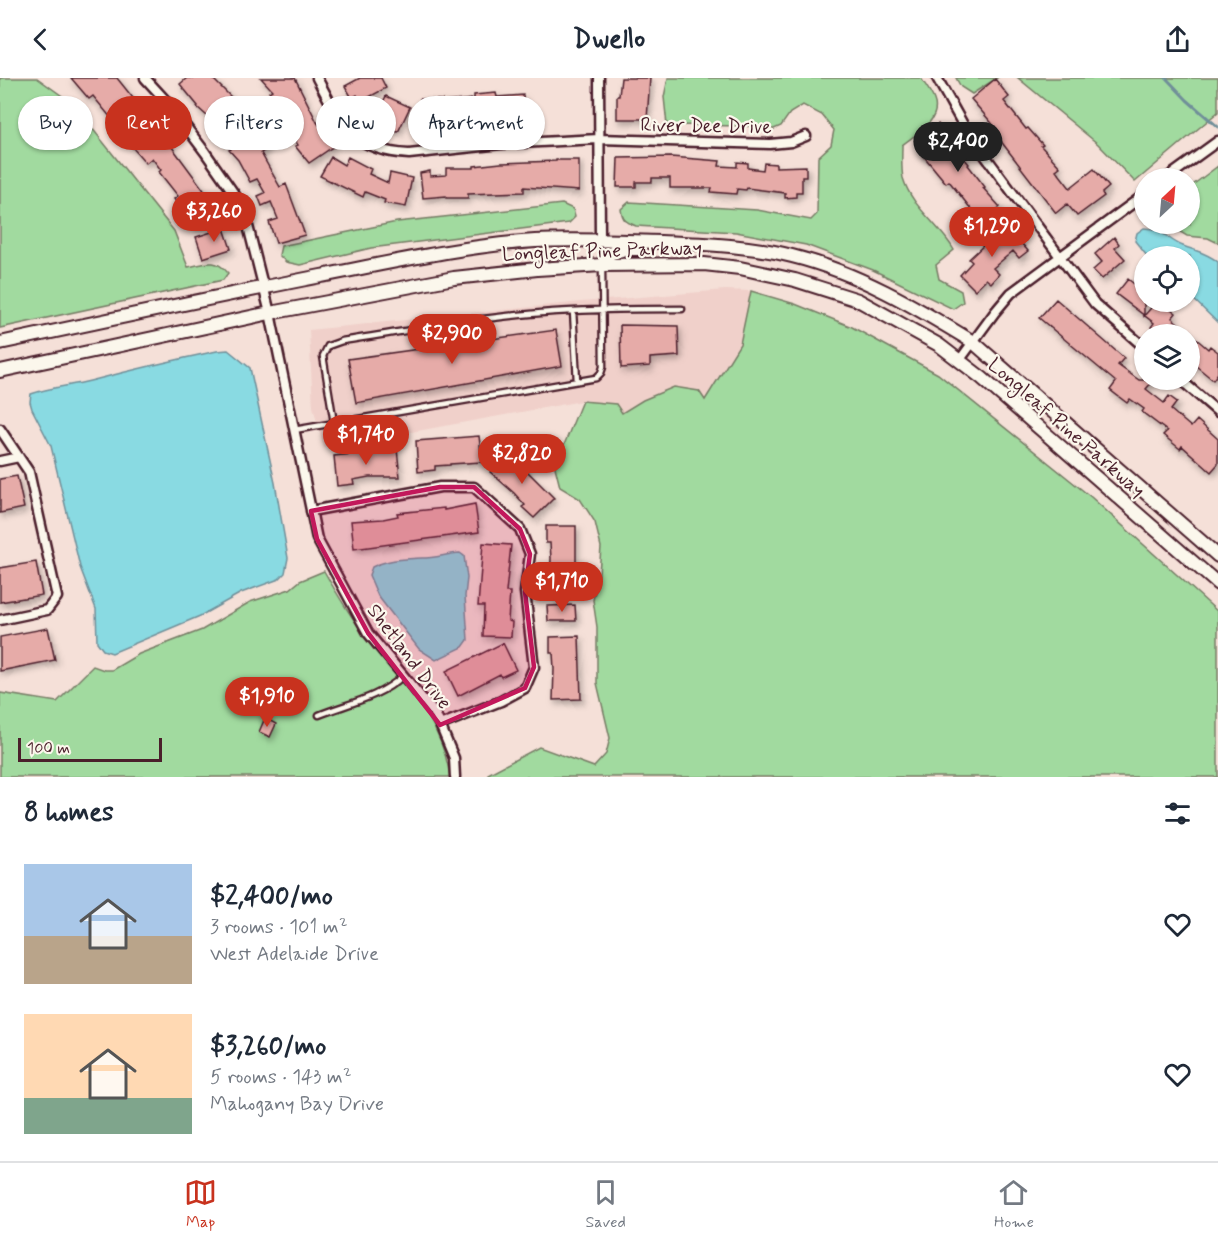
<!DOCTYPE html>
<html lang="en">
<head>
<meta charset="utf-8">
<style>
  :root { --surface:#fff; --page:#f2f2f3; --text:#1f2937; --muted:#747a83; --line:#e0e1e3; --accent:#c8321e }
  body { margin:0; font-family:Mynerve,sans-serif; background:var(--page); color:var(--text); height:100vh; display:flex; flex-direction:column; font-size:22px; white-space:nowrap }
  * { box-sizing:border-box; margin:0 }
  p { font-size:20px; color:var(--muted) }
  .icon { flex:none; width:33px; height:33px; fill:none; stroke:currentColor; stroke-width:2; stroke-linecap:round; stroke-linejoin:round }
  .map { position:relative; height:699px; overflow:hidden }
  .panel { display:flex; flex-direction:column; background:var(--surface); flex:1 }
  .panel>* { flex:none }
  .guide { position:absolute; left:18px; top:18px; width:600px; height:54px; display:flex; gap:12px }
  .needle { width:39px; rotate:26deg }
  .controls { position:absolute; left:1134px; top:90px; display:grid; gap:12px }
  .controls a { display:grid; place-items:center; width:66px; height:66px; border-radius:50%; background:var(--surface); box-shadow:0 2px 4px #0004; font-size:30px }
  .scale { position:absolute; left:18px; bottom:15px; width:144px; box-sizing:border-box; padding-left:6px; border:3px solid #4a1f2b; border-top:0; font-size:16px; line-height:21px; white-space:nowrap; color:#4a1f2b; -webkit-text-stroke:4px #fbf7ec; paint-order:stroke }
  .price { position:absolute; translate:-50% -51px; padding:0 14px; border-radius:21px; background:var(--accent); color:#fff; font-size:20px; line-height:39px; filter:drop-shadow(0 2px 3px #0008) }
  .price::after { content:''; position:absolute; left:50%; top:36px; width:18px; height:14px; margin-left:-9px; background:inherit; clip-path:polygon(0 0,100% 0,50% 100%) }
  .price.selected { background:#222; color:#fff }
  ul { padding:0; list-style:none }
  li { display:flex; align-items:center; gap:18px; height:150px; padding:0 24px }
  li span { display:grid; place-items:center; flex:none; width:168px; height:120px; border-radius:0px; color:#555 }
  li>.icon { margin-inline-start:auto }
  span .icon { width:72px; height:72px; fill:#fffc; stroke-width:1 }
  li b { font-size:26px }
  h2 { display:flex; justify-content:space-between; align-items:center; height:72px; padding:0 24px; font-size:26px }
  .pill { padding:0 21px; border-radius:27px; background:var(--surface); box-shadow:0 2px 4px #0004; font-size:21px; line-height:54px }
  .pill.selected { background:var(--accent); color:#fff }
  header { display:flex; justify-content:space-between; align-items:center; height:78px; padding:0 24px; background:var(--surface); font-size:27px; font-weight:700 }
  .menu { display:flex; justify-content:space-around; align-items:center; height:84px; border-top:2px solid var(--line); background:var(--surface); font-size:16px; color:var(--muted) }
  .menu a { display:grid; justify-items:center; gap:3px }
  .menu .selected { color:var(--accent) }
  .map>svg:first-child { display:block }
  .built { fill:#f0d0ca }
  .green { fill:#a1da9f; stroke:#767c65; stroke-width:1.5 }
  .water { fill:#89dae2; stroke:#708f99; stroke-width:1.5 }
  .lines { fill:none; stroke-linecap:round; stroke-linejoin:round }
  .stream { stroke:#708f99; stroke-width:3 }
  .building { fill:#e6aba8; stroke:#4a1f2b; stroke-width:1.5; filter:url(#shadow) }
  .lane-casing { stroke:#4a1f2b; stroke-width:9 }
  .street-casing { stroke:#4a1f2b; stroke-width:13 }
  .secondary-casing { stroke:#4a1f2b; stroke-width:16 }
  .lane { stroke:#fbf7ec; stroke-width:4.5 }
  .street { stroke:#fbf7ec; stroke-width:8 }
  .secondary { stroke:#fbf7ec; stroke-width:12 }
  .marked { fill:#c2185b; fill-opacity:0.2; stroke:#c2185b; stroke-width:4.5; stroke-linejoin:round }
  .labels { text-anchor:middle; stroke-width:4.5; stroke-linejoin:round; paint-order:stroke }
  .street-label { font-size:20px; fill:#4a1f2b; stroke:#fbf7ec }
</style>
</head>
<body>
<header><svg class="icon" aria-label="back" viewBox="0 0 24 24"><path d="M15 5l-7 7 7 7"/></svg>Dwello<svg class="icon" aria-label="share" viewBox="0 0 24 24"><path d="M12 15V3M7 8l5-5 5 5M5 13v7h14v-7"/></svg></header>
<div class="map">
<svg width="1218" height="699" viewBox="0 0 1218 699">
  <defs>
    <filter id="shadow"><feDropShadow dx="2.5" dy="4" stdDeviation="3" flood-color="#0004"/></filter>
  </defs>
  <rect width="100%" height="100%" fill="#f5e0d8"/>
  <filter id="ink" filterUnits="userSpaceOnUse"><feTurbulence type="fractalNoise" baseFrequency=".0167" numOctaves="2"/><feDisplacementMap in="SourceGraphic" scale="12" xChannelSelector="R" yChannelSelector="G"/><feConvolveMatrix kernelMatrix="1 2 1 2 8 2 1 2 1" color-interpolation-filters="sRGB"/></filter>
  <g filter="url(#ink)">
    <!-- built -->
    <path class="built" d="M725,212L751,213L740,266L704,322L622,336L587,322L324,370L313,329L309,252L581,224Z"/>
    <!-- green -->
    <path class="green" d="M0,0H37L72,25L174,153L188,189C205,186 215,179 228,195L223,202L0,250Z
      M668,0H921C925,7 931,14 934,22C942,42 916,56 902,67C902,77 901,90 903,100C912,130 939,146 954,172L936,187L939,201L961,213L963,224L953,231L873,192L806,167L736,154L636,148C626,144 622,142 621,131L629,124L757,132L811,142L817,136L818,79L831,67L834,52L822,37L803,27L790,35L781,48L774,51L747,48L667,47L664,19Z
      M956,0H997L972,16L961,9Z
      M1018,0H1218V34L1135,104L1098,66Z
      M1218,88V165L1208,160L1187,158L1167,146H1190V109Z
      M562,126L573,131L575,139L569,145L371,170L300,187L286,184L279,177L281,168L397,144Z
      M751,213L795,226L852,249L938,296L1091,419L1218,534V699H488V696L539,669L594,689L606,676L610,660L597,605V549L593,522L599,496L601,469L595,444L580,421L560,409L555,389L582,323L616,326L622,335L643,322L674,309L699,313L705,322L740,266Z
      M324,493C337,516 350,538 366,559C402,605 441,638 450,699H0V615L57,624L93,588L104,592H112L139,576L202,552L250,524L290,511L300,503Z"/>
    <!-- water -->
    <path class="water" d="M1144,150C1163,150 1167,162 1183,168C1196,173 1207,175 1218,184V245L1190,218V178H1147L1135,163L1137,155Z
      M228,272L250,290L275,405L288,480L285,495L279,501L241,515L200,538L112,575L103,572L97,564L96,531L80,489L51,368L32,331L30,324L31,316C50,309 70,308 90,303C132,292 174,282 217,273Z
      M460,475L464,478L467,500L465,518L468,562L463,569L436,582L419,571L378,518L369,497L372,489C388,481 404,481 422,480C435,480 447,476 460,475Z"/>
    <g class="lines">
      <!-- stream -->
      <path class="stream" d="M1166,0L1187,22L1218,49"/>
    </g>
    <!-- building -->
    <path class="building" d="M71,0H117L169,65L203,111L212,126L202,132L207,143L196,150L181,127L179,128L174,121L178,118L159,94L161,92L152,80L146,85L131,68L134,66L112,39L111,40L93,18L89,21Z
      M187,0H212L235,23L230,28L253,55L259,61L261,60L268,70L261,75L280,109L286,106L305,157L276,165L269,144L278,141L271,124L262,128L258,118L265,115L257,101L250,104L238,82L229,72L231,71L213,50L217,47L197,29L198,28L180,6Z
      M261,0H295L317,44L334,68L309,85L295,68L298,67L270,21L273,20L269,14L272,12Z
      M360,0H381L386,10L360,24L357,17L352,20L345,8Z
      M621,0H650L647,41H617V18H619Z
      M995,1L1009,19L1004,23L1026,51L1028,50L1043,67L1041,68L1060,89L1056,92L1070,110L1094,91L1109,109L1102,115L1104,118L1077,138L1067,126L1056,135L993,53L996,50L971,21Z
      M496,15L497,19L523,17L524,40L517,41V44L442,51V53H420V21L442,22V24L474,21V17Z
      M386,18L410,29L398,54L373,45Z
      M938,46L948,58L947,60L969,86L968,87L985,109L983,110L1000,129L986,143L977,134L975,136L949,103L946,105L917,70L934,56L931,52Z
      M331,79L344,87L348,79L371,91L369,96L388,105L390,95L412,100L406,129L384,125L385,122L365,114L363,119L320,98Z
      M671,79L720,83L719,88L737,89V84L748,85V90L763,92L764,85L776,86V89L806,88V99H802V114H796V119L785,120V115L747,110L746,112L737,111L736,116L711,114L712,110H670V100H652V104H636V109H617L618,80Z
      M556,82H579V113L524,109V114L468,116V120H446V118L423,120L420,95L430,93V98L446,97V90H474V88L501,85L556,83Z
      M224,150L231,171L203,180L196,159Z
      M1002,150L1006,155L1010,152L1028,173L1019,180L1013,173L993,190L999,196L991,205L986,201L975,212L960,197L972,184L969,181Z
      M1114,159L1119,166L1115,170L1125,181L1102,201L1093,192L1102,184L1095,176Z
      M1128,201L1144,214V238L1156,224H1162L1176,235L1172,240L1208,271L1210,268L1218,274V295L1213,302L1190,283V256H1160L1151,249L1154,245L1116,216Z
      M1056,221L1124,280L1118,287L1139,302H1154L1146,311L1164,325L1169,318L1177,324L1171,332L1191,349L1197,342L1218,361V386L1211,394L1182,368L1180,371L1163,357L1167,353L1142,334L1144,331L1130,321L1127,325L1110,312L1116,304L1039,240Z
      M620,247L678,248L679,278L650,280V288L621,290Z
      M556,252L562,288L356,325L348,281Z
      M479,358L482,384L450,386V387L435,388V392L418,394L416,363Z
      M397,371L400,399H369L353,402L354,406L337,408L334,378Z
      M509,375L554,420L534,440L522,429L525,427L514,415L490,394Z
      M17,398L24,430L0,435V401Z
      M475,426L479,454L354,471L351,443L383,441L398,438L397,435L444,430V432Z
      M546,448H576V511H550L551,480L550,465H546Z
      M483,465L511,467L506,514H510L508,543L512,544L511,559L483,558L484,528H478Z
      M36,484L42,517L0,524V490Z
      M575,527L576,543H548L547,528Z
      M48,550L55,582L0,593V559Z
      M579,558L581,621L553,622L554,591L553,575H550V559Z
      M503,565L516,592L501,599L500,596L458,618L446,593Z
      M265,640L276,646L270,659L259,654Z"/>
    <g class="lines">
      <!-- lane casing -->
      <g class="lane-casing">
        <path id="lane" d="M573,233L577,303
          M334,345L323,278L328,268L342,263C408,253 474,240 541,235C588,231 635,231 682,231
          M294,352L596,300L601,295L603,289L602,190
          M319,637C349,625 379,620 403,598"/>
      </g>
      <!-- street casing -->
      <g class="street-casing">
        <path id="street" d="M145,0L168,25L205,74L235,117L245,136L270,235L317,461L368,555L436,637L454,680L455,699
          M317,0C341,45 352,73 409,76L501,66L599,61L770,66L791,64L806,58
          M599,0L600,162
          M937,0L966,52L1095,226L1144,269
          M1167,100L1218,63
          M959,283L995,234L1011,215L1144,117
          M1181,302L1218,334
          M0,351L29,394L57,519L47,532L0,542
          M0,383L19,379
          M311,433L440,409H474L520,451L530,476L525,514L534,589L525,610L501,623L440,647"/>
      </g>
      <!-- secondary casing -->
      <g class="secondary-casing">
        <path id="secondary" d="M602,187L608,176L625,171H638
          M0,265C107,242 214,219 321,198C392,184 463,168 535,163C577,161 619,163 661,164C705,166 749,167 792,178C857,194 916,229 973,264L1218,478
          M0,293L270,235L454,200L537,191L602,187L704,186L740,190L795,202L858,222L939,267L982,300L1218,506"/>
      </g>
      <!-- lane -->
      <use href="#lane" class="lane"/>
      <!-- street -->
      <use href="#street" class="street"/>
      <!-- secondary -->
      <use href="#secondary" class="secondary"/>
    </g>
  </g>
  <!-- marked area -->
  <path class="marked" d="M440,409H474L520,451L530,476L525,514L534,589L525,610L440,647L368,555L317,461L311,433Z"/>
  <g class="labels">
    <!-- street labels -->
    <g class="street-label">
      <text transform="translate(706 47) rotate(1)" y="7">River Dee Drive</text>
      <text transform="translate(602 172) rotate(-2)" y="7">Longleaf Pine Parkway</text>
      <text transform="translate(1067 349) rotate(41)" y="7">Longleaf Pine Parkway</text>
      <text transform="translate(410 578) rotate(53)" y="7">Shetland Drive</text>
    </g>
  </g>
</svg>
<div class="controls">
<a><svg class="needle" viewBox="-14 -14 28 28"><path d="M0-13l5 13h-10z" fill="#e53935"/><path d="M0 13l5-13h-10z" fill="#747a83"/></svg></a>
<a><svg class="icon" aria-label="locate" viewBox="0 0 24 24"><circle cx="12" cy="12" r="6"/><path d="M12 2v4M12 18v4M2 12h4M18 12h4"/></svg></a>
<a><svg class="icon" aria-label="layers" viewBox="0 0 24 24"><path d="M12 4l9 5-9 5-9-5zM3 14l9 5 9-5"/></svg></a>
</div>
<div class="scale">100 m</div>
<b class="price selected" style="left:958px;top:95px">$2,400</b>
<b class="price" style="left:214px;top:165px">$3,260</b>
<b class="price" style="left:992px;top:180px">$1,290</b>
<b class="price" style="left:452px;top:287px">$2,900</b>
<b class="price" style="left:366px;top:388px">$1,740</b>
<b class="price" style="left:522px;top:407px">$2,820</b>
<b class="price" style="left:562px;top:535px">$1,710</b>
<b class="price" style="left:267px;top:650px">$1,910</b>
<div class="guide">
<a class="pill">Buy</a>
<a class="pill selected">Rent</a>
<a class="pill">Filters</a>
<a class="pill">New</a>
<a class="pill">Apartment</a>
</div>
</div>
<section class="panel">
<h2>8 homes<svg class="icon" aria-label="filters" viewBox="0 0 24 24"><path d="M4 7h16M4 17h16"/><circle cx="9" cy="7" r="2"/><circle cx="15" cy="17" r="2"/></svg></h2>
<ul>
<li><span style="background:linear-gradient(#a9c7e8 60%,#b9a48a 0)"><svg class="icon" aria-label="home" viewBox="0 0 24 24"><path d="M3 11l9-7 9 7M6 9v11h12V9"/></svg></span><div><b>$2,400/mo</b><p>3 rooms · 101 m²</p><p>West Adelaide Drive</p></div><svg class="icon" aria-label="heart" viewBox="0 0 24 24"><path d="M12 20l-8-8c-3-5 5-10 8-4 3-6 11-1 8 4z"/></svg></li>
<li><span style="background:linear-gradient(#ffd9b3 70%,#7fa58c 0)"><svg class="icon" aria-label="home" viewBox="0 0 24 24"><path d="M3 11l9-7 9 7M6 9v11h12V9"/></svg></span><div><b>$3,260/mo</b><p>5 rooms · 143 m²</p><p>Mahogany Bay Drive</p></div><svg class="icon" aria-label="heart" viewBox="0 0 24 24"><path d="M12 20l-8-8c-3-5 5-10 8-4 3-6 11-1 8 4z"/></svg></li>
</ul>
</section>
<nav class="menu">
<a class="selected"><svg class="icon" aria-label="map" viewBox="0 0 24 24"><path d="M3 6l6-2 6 2 6-2v14l-6 2-6-2-6 2zM9 4v14M15 6v14"/></svg>Map</a>
<a><svg class="icon" aria-label="saved" viewBox="0 0 24 24"><path d="M7 4h10v16l-5-4-5 4z"/></svg>Saved</a>
<a><svg class="icon" aria-label="home" viewBox="0 0 24 24"><path d="M3 11l9-7 9 7M6 9v11h12V9"/></svg>Home</a>
</nav>
</body>
</html>
